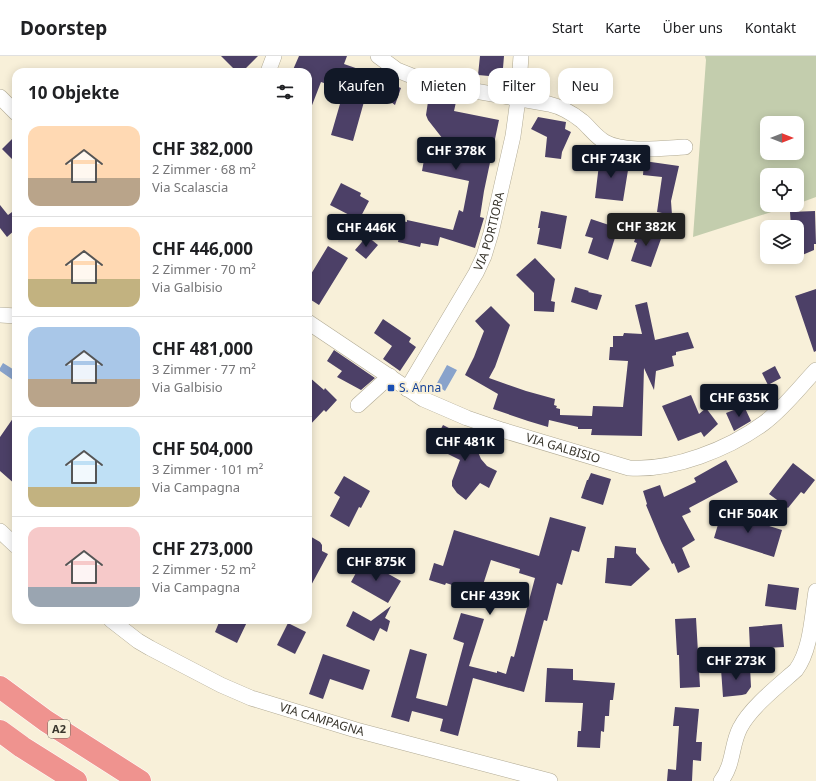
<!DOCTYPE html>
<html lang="de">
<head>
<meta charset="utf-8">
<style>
  :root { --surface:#fff; --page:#f2f2f2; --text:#202124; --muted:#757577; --line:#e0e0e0; --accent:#111827 }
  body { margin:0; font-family:"Noto Sans",sans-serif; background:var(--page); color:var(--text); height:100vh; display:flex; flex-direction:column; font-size:15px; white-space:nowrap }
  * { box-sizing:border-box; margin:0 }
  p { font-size:13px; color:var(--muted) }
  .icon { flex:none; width:22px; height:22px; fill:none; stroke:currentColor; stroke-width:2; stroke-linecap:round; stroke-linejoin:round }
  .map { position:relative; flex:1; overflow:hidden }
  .side { position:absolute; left:12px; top:12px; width:300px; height:556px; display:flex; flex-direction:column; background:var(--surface); border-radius:12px; box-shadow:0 2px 10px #0003 }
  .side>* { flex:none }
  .guide { position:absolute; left:324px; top:12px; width:380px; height:36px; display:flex; gap:8px }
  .needle { width:26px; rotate:90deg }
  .controls { position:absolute; left:760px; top:60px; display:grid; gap:8px }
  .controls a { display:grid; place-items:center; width:44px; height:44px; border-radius:8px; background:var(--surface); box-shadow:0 2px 10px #0003; font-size:20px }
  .price { position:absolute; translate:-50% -34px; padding:0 9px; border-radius:4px; background:var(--accent); color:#fff; font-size:13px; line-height:26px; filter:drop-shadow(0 1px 2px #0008) }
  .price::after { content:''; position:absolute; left:50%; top:24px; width:12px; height:9px; margin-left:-6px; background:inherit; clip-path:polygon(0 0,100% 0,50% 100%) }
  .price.selected { background:#222; color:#fff }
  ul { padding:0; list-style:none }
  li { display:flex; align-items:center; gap:12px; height:100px; padding:0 16px }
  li+li { border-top:1px solid var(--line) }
  li span { display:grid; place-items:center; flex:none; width:112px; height:80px; border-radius:12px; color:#555 }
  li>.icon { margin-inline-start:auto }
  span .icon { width:48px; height:48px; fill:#fffc; stroke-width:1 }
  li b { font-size:17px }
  h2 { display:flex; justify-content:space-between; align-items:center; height:48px; padding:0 16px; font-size:17px }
  .tag { padding:0 14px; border-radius:12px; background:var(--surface); box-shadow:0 2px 10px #0003; font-size:14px; line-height:36px }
  .tag.selected { background:var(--accent); color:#fff }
  header { display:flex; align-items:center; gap:24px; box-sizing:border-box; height:56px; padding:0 20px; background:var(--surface); border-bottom:1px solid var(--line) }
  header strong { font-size:19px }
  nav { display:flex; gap:22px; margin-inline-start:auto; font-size:14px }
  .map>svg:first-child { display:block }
  .green { fill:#c3cdad; fill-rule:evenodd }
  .water { fill:#89a3cb }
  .building { fill:#4c4067 }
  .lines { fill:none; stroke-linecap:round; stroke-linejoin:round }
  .minor-casing { stroke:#b1aa94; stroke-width:16 }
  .highway-casing { stroke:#fff; stroke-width:23 }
  .minor { stroke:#fff; stroke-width:15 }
  .highway { stroke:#ef938f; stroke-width:22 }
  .transit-dot { fill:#1a4fb4; stroke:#f8f0d9; stroke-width:1.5 }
  .labels { text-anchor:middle; stroke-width:4; stroke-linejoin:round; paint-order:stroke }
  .shield { fill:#f8f0d9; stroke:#726d60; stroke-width:1 }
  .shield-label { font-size:11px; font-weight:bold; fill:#38352c }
  .street-label { font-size:12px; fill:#38352c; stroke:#f8f0d9 }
  .transit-label { font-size:12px; fill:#164399; stroke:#f8f0d9; text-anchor:start }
</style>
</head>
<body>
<header>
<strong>Doorstep</strong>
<nav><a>Start</a><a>Karte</a><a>Über uns</a><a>Kontakt</a></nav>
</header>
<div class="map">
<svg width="816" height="725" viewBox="0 0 816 725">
  <rect width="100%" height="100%" fill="#f8f0d9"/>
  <!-- green -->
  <path class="green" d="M705,0H816V141L797,148V119H767V149H793L693,181L706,4ZM767,67H797V97H767Z"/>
  <!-- water -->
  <path class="water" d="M3,307L16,315V320L13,324L0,315V312Z
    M447,309L457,314L445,335L436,329Z"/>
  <!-- building -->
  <path class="building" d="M221,0H258L242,16H237Z
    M299,0H347L344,8L370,17L369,18L376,20V22L401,32L395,49L388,44L387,48L367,35L353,85L331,79L344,34L321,26L309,57H308V16H292Z
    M480,0H504L503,12L501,15L500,21L478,19Z
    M429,39L456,46L454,55L499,64L484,135L480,161L484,162L475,192L440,181L438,190L421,187L420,191L398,186L402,165L407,166V164L453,174L459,154L463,156L469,125L422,115L427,87L450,92L428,64L426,59Z
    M538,61L566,66L565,73L571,76L562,96L561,103L545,101L547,81L531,73Z
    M16,79V107L2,93Z
    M600,100L619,103V107L629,108L623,145L595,142Z
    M644,105L679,110L671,145L672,159L657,156L662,121L643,119Z
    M341,127L361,137L360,140L369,145L359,164L330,149Z
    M0,149L8,159L16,153V173L7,181L0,172Z
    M541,155L567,160L561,193L537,188L540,172H538Z
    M815,155L816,188H814V194L800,200V189H797V171H791L790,156Z
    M591,163L618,172L608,204L588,197L593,182L585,180Z
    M639,172L662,180L651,211L631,205L637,187L634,186Z
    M367,180L378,189L366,203L355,194Z
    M328,190L348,202L319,249L308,242V223Z
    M535,202L555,223L551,245L555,246L554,256L534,255V237L516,219Z
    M575,231L589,235L588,236L602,239L597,254L571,246Z
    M816,233V295L814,296L795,240Z
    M647,246L655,284L688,276L694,292L676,296V299L672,300L674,310L656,315L654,334L644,312L642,380L591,379L592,373H578V371L549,364L548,371L528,365L493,353L498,338L465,319L474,301L484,275L475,265L491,250L510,269L495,311L489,322L526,335L555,343L554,349L557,350L556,352L560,353V359L592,360L593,350L623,351L628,305L609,304L610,291H613V280H623L624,277L642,278L635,249Z
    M383,263L411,282L409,286L416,291L400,315L383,303L392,290L374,277Z
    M334,294L375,322L361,334L337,321L342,315L327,305Z
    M775,310L781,322L768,329L762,317Z
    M308,320L324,334L325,332L337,344L326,356L324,354L308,371Z
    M691,339L699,358L706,352L718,368L704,381L701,376L678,385L662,350Z
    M744,350L751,365L734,375L726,357Z
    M16,358V429L0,415V381Z
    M443,369L478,387V396L481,403L487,410L497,415L489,432L480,427L466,444L457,437L452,430V425L460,404L432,390Z
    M726,404L738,426L689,452L691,456L682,460L695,484L682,492L690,511L678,517L674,507L672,508L661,485L646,449L647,448L643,435L660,429L664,441L696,426L694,422Z
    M793,407L815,424L804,438L801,436L788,452L769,438Z
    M591,417L611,423L603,449L581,442L587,424H588Z
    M344,420L370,435L361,452L359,451L349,471L330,460L340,441L334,437Z
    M722,455L782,474L774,501L714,482Z
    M550,461L586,471L579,496L572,494L562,529L557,527L547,565L544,564L524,636L473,622L458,680L440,675L443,663L412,655L409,666L391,661L410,593L427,598L416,642L447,650L464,587L453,583L461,557L484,563L469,610L497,617V615L506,618L511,600L514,601L535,522L519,517L520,513L491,504L480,538L446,527L445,529L429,524L434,507L443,510L454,474L539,500Z
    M308,479L320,486L322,489V495L328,498L308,535Z
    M615,490L636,492V497L650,513L631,530L605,527L607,502H614Z
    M362,506L375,513L376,511L401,525L388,547L351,526Z
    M768,528L799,532L796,554L765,550Z
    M391,550L385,562L390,565L387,576L380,572L374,585L346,570L353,555L371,565Z
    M696,562L700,631L680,632L679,599H677L675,563Z
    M220,564H248L237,587L215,576Z
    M288,567L306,576L295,598L277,589Z
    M782,568L784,591L750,593L749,571Z
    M323,598L370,614L363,634L330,623L323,643L309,638Z
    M750,611L751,631L746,638L742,639L723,641L721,613Z
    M547,612L573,613V624L615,627L613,644H610L609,660H605L604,676L601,675L600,692L577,691L578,675H581L583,647L545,646Z
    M675,651L699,653L696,686H702L701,705L693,704L692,725H667L668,713L676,714L679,670H673Z"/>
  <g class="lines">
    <!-- minor casing -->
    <g class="minor-casing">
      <g id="minor">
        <path d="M378,0L397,14L422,24L452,31L549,48C562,51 572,57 582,65C590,72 596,81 605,86C624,97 664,92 685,91"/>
        <path d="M268,16L274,0"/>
        <path d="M0,41L16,57"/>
        <path d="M0,259L16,260"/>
        <path id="s1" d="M308,266L423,343L467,362L502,374L629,412C673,415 729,393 764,367C784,352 799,332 816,314"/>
        <path id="s2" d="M407,333L476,217L484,200L491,177L513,80L518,43L521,0"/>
        <path d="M358,349L390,320"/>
        <path d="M0,475L16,490"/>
        <path id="s3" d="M111,564L138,585L150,592L221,629L251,642L356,674L550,725"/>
        <path d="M721,725C734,708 731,689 740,672C750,652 779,629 796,614C811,594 812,560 816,535"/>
      </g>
    </g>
    <!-- highway casing -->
    <g class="highway-casing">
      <path id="highway" d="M0,631L46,665L140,725
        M0,675L22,691L76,725"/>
    </g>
    <!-- minor -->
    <use href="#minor" class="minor"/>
    <!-- highway -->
    <use href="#highway" class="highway"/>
  </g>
  <!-- markers -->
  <rect class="transit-dot" x="387" y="328" width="8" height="8" rx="2"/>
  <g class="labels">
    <!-- shield labels -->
    <rect class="shield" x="48" y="664" width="22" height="18" rx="3"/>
    <g class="shield-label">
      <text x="59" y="677">A2</text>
    </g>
    <!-- street labels -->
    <g class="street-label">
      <text dy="4" stroke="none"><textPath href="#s2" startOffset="179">VIA PORTIORA</textPath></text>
      <text dy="4" stroke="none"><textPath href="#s1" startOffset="287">VIA GALBISIO</textPath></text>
      <text dy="4" stroke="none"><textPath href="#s3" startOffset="235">VIA CAMPAGNA</textPath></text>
    </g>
    <!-- transit labels -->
    <g class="transit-label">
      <text x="399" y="336">S. Anna</text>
    </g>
  </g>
</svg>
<div class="controls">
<a><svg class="needle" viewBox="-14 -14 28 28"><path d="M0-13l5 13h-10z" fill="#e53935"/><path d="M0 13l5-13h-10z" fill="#757577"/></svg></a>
<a><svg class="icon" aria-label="locate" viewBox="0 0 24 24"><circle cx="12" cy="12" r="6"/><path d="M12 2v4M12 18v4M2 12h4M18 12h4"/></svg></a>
<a><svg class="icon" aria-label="layers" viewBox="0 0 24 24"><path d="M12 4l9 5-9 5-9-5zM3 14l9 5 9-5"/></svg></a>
</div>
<b class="price" style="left:456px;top:115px">CHF 378K</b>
<b class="price" style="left:611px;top:123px">CHF 743K</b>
<b class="price selected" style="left:646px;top:191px">CHF 382K</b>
<b class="price" style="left:366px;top:192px">CHF 446K</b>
<b class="price" style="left:739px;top:362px">CHF 635K</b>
<b class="price" style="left:465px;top:406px">CHF 481K</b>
<b class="price" style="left:748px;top:478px">CHF 504K</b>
<b class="price" style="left:376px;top:526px">CHF 875K</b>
<b class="price" style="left:490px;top:560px">CHF 439K</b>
<b class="price" style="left:736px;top:625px">CHF 273K</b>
<div class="guide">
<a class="tag selected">Kaufen</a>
<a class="tag">Mieten</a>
<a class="tag">Filter</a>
<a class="tag">Neu</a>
</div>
<section class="side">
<h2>10 Objekte<svg class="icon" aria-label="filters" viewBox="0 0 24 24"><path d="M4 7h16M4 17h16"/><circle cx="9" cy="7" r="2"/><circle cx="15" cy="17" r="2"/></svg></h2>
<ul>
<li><span style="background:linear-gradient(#ffd9b3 65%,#b9a48a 0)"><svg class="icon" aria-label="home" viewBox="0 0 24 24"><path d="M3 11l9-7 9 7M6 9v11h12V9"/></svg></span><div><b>CHF 382,000</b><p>2 Zimmer · 68 m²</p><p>Via Scalascia</p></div></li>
<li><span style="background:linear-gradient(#ffd9b3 65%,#c2b280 0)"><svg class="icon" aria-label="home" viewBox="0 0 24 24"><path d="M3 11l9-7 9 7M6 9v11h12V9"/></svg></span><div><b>CHF 446,000</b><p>2 Zimmer · 70 m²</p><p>Via Galbisio</p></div></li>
<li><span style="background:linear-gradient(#a9c7e8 65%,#b9a48a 0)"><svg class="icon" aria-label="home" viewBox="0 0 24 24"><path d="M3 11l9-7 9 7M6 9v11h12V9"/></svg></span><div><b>CHF 481,000</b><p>3 Zimmer · 77 m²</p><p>Via Galbisio</p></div></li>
<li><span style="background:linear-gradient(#bfe0f5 75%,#c2b280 0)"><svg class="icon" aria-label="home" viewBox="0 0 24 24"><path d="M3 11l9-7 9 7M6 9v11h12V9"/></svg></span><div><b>CHF 504,000</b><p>3 Zimmer · 101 m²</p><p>Via Campagna</p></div></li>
<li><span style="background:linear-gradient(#f6c9c9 75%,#9aa5b1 0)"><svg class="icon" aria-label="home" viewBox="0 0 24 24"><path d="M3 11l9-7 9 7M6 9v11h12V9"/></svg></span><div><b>CHF 273,000</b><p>2 Zimmer · 52 m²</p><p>Via Campagna</p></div></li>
</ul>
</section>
</div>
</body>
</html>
